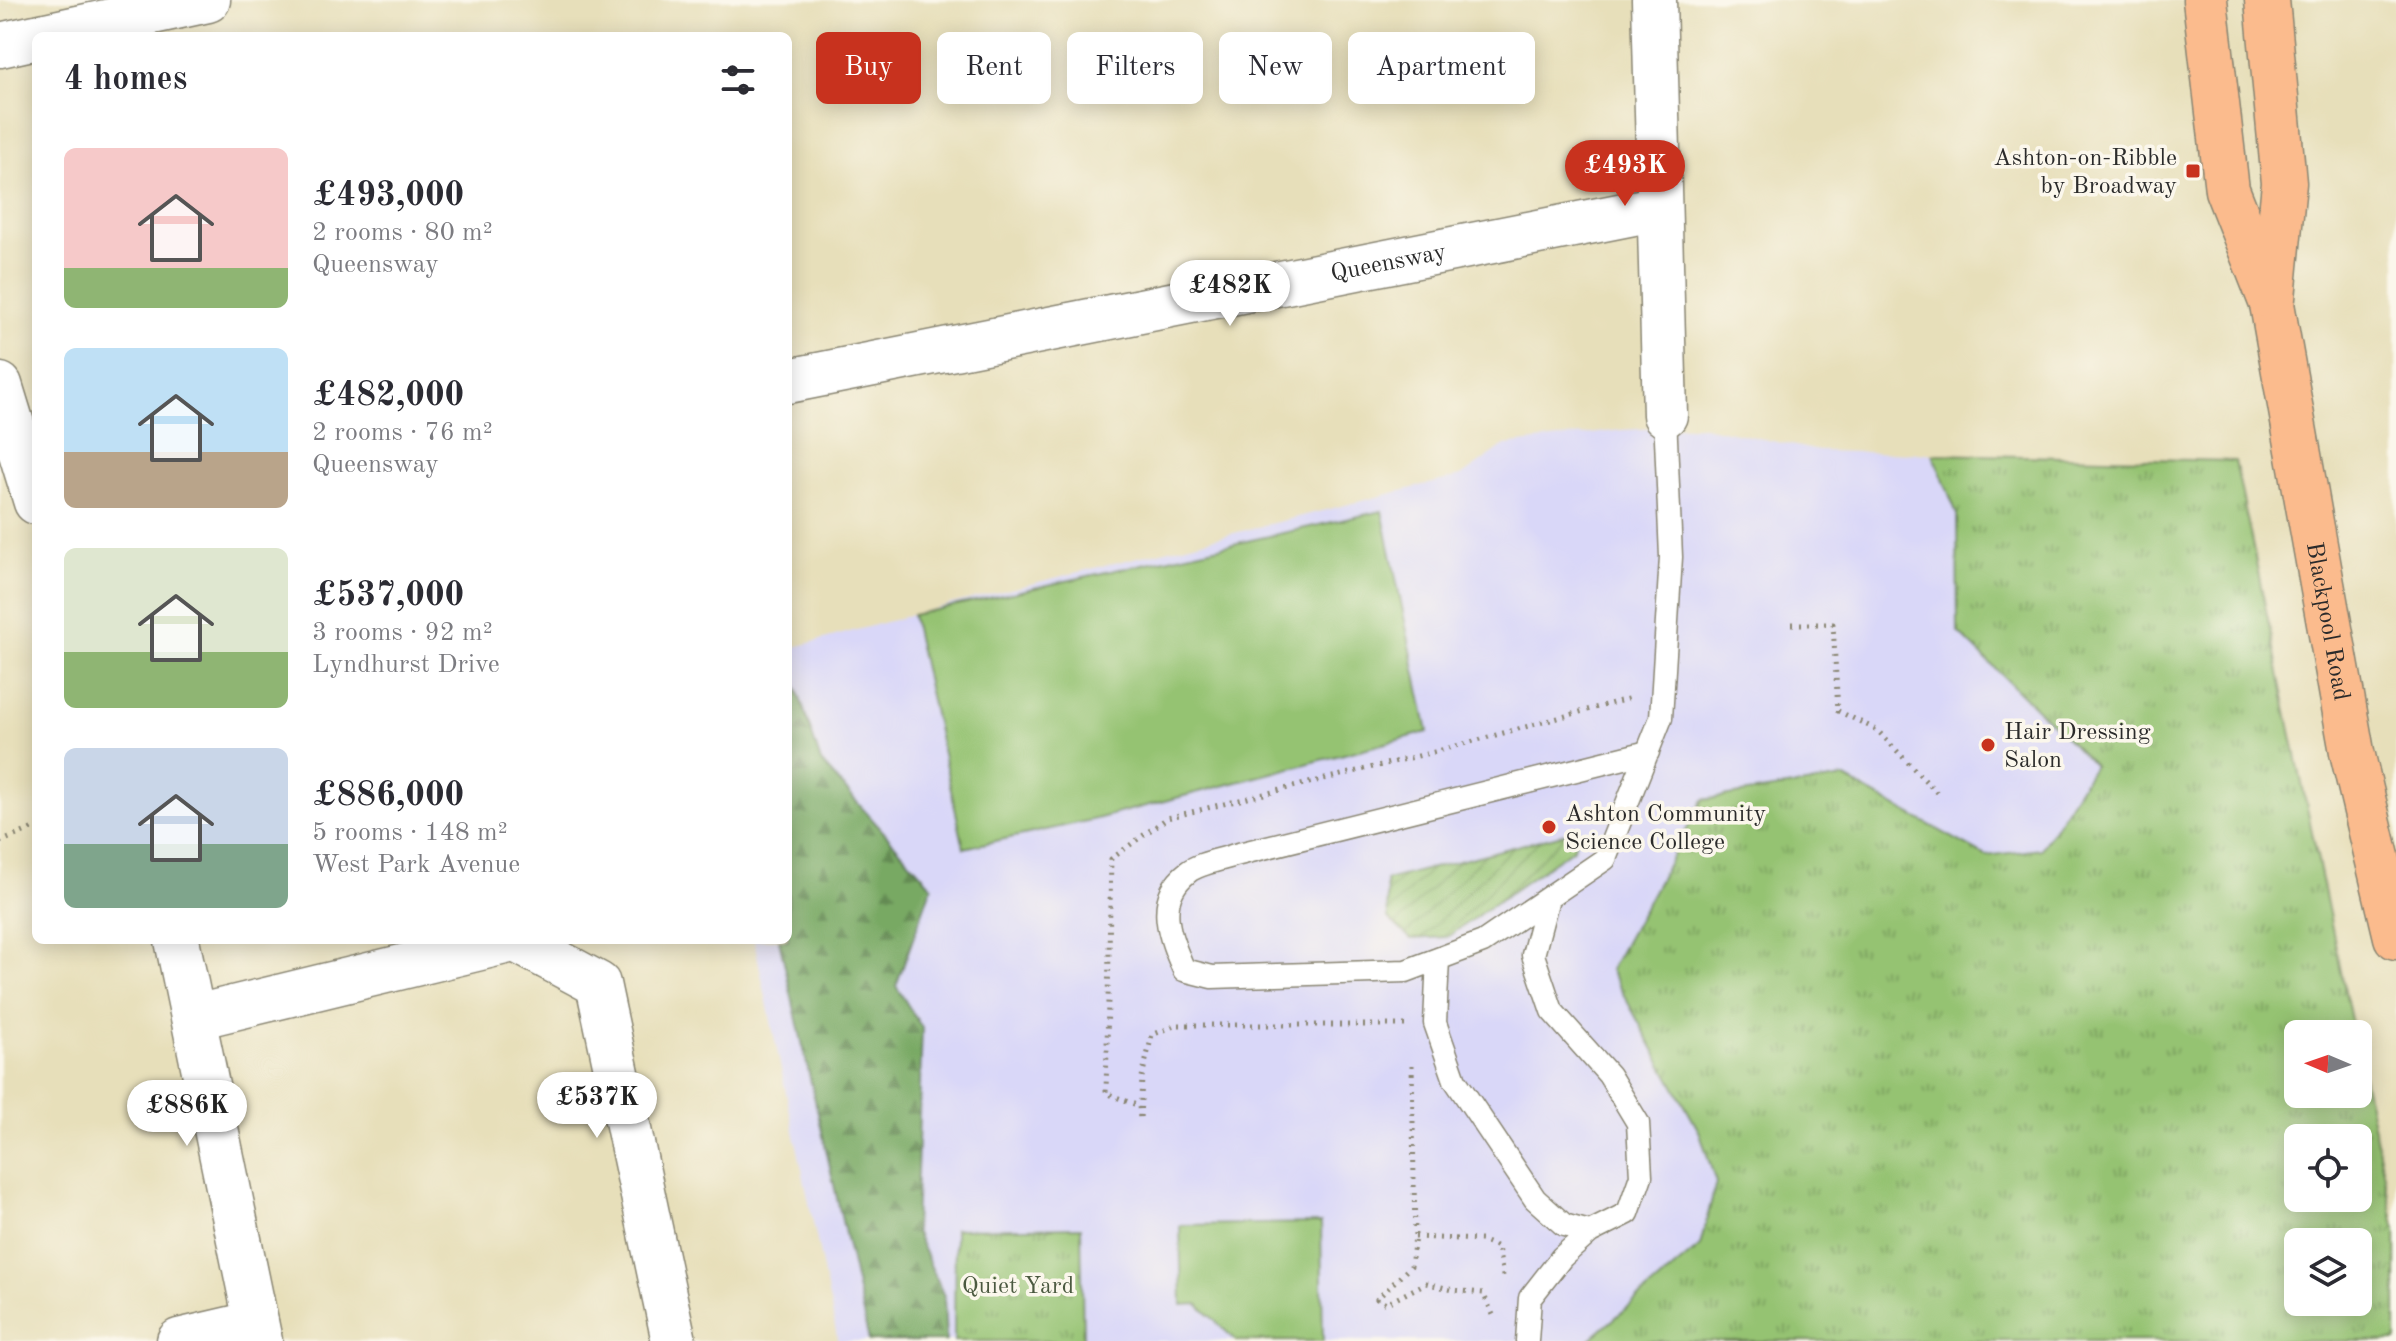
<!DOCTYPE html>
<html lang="en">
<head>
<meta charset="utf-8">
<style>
  :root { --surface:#fff; --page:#f7f7f7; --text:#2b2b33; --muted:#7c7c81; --accent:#c8321e }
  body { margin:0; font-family:"Old Standard TT",serif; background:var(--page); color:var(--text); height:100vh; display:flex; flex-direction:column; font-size:30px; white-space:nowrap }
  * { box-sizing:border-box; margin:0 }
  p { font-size:26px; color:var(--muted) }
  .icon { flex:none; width:44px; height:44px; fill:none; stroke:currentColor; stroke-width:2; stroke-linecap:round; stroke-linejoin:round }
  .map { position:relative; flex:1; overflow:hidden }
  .drawer { position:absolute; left:32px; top:32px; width:760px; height:912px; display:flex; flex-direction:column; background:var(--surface); border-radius:12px; box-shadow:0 4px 20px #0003 }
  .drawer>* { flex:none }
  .top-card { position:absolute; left:816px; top:32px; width:760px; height:72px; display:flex; gap:16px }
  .needle { width:52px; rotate:272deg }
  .tools { position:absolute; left:2284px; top:1020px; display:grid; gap:16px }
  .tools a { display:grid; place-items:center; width:88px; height:88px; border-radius:12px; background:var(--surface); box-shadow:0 4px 20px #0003; font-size:40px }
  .price { position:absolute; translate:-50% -68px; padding:0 18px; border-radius:28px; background:#fff; color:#222; font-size:26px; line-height:52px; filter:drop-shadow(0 2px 4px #0008) }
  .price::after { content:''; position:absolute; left:50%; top:48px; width:24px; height:18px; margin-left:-12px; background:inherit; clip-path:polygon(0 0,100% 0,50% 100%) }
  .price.active { background:var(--accent); color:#fff }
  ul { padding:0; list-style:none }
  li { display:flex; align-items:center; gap:24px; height:200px; padding:0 32px }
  li span { display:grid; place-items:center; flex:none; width:224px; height:160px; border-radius:12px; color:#555 }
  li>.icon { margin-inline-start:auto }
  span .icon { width:96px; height:96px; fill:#fffc; stroke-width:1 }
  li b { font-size:34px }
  h2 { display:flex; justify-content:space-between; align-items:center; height:96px; padding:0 32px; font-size:34px }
  .tag { padding:0 28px; border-radius:12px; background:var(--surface); box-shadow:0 4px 20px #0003; font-size:28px; line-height:72px }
  .tag.active { background:var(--accent); color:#fff }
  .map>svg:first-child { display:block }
  .built { fill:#d9d7f8; fill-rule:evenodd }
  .grass { fill:#95c372; stroke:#60774e; stroke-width:2 }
  .forest { fill:url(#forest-firs); stroke:#526a48; stroke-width:2 }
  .park { fill:url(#park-tufts); stroke:#60774e; stroke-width:2; fill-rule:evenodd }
  .garden { fill:url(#garden-furrows); stroke:#60774e; stroke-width:2 }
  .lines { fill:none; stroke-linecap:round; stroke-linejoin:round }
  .lane-casing { stroke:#898572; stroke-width:25 }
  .street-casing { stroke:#898572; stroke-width:47 }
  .highway-casing { stroke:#898572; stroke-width:47 }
  .path { stroke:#898572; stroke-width:5; stroke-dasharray:2 6; stroke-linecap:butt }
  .lane { stroke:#fff; stroke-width:22 }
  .street { stroke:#fff; stroke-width:44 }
  .highway { stroke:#fbbb8d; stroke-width:44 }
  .poi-dot { fill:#c8321e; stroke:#fbf7ec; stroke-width:3 }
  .labels { text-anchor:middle; stroke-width:7; stroke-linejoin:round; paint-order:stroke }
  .poi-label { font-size:24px; fill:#2b2b2b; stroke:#fbf7ec; text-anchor:start }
  .street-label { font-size:24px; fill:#2b2b2b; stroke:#fbf7ec }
  .park-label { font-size:24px; fill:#4b5940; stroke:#fbf7ec }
</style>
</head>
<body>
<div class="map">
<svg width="2396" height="1341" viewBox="0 0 2396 1341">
  <defs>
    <pattern id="forest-firs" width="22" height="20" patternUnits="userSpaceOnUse" patternTransform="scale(2)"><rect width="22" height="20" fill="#78a964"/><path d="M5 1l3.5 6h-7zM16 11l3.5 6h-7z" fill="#638a53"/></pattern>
    <pattern id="park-tufts" width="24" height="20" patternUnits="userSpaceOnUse" patternTransform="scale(2)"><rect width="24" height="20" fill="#95c372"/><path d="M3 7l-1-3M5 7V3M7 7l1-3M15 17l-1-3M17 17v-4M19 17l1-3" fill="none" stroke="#7a9f5e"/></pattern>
    <pattern id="garden-furrows" width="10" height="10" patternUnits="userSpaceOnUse" patternTransform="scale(2)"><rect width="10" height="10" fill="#95c372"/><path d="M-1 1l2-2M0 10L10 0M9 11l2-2" fill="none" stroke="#7a9f5e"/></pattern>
  </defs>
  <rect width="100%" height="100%" fill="#fbf7ec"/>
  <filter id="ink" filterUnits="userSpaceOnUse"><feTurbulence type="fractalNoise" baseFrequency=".0125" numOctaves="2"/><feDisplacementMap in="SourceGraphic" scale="16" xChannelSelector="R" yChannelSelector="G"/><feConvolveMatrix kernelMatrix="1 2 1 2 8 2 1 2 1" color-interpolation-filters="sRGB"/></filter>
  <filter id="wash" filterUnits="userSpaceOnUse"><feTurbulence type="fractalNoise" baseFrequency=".006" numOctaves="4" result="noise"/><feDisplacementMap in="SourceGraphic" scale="32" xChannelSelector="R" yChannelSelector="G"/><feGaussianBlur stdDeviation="1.8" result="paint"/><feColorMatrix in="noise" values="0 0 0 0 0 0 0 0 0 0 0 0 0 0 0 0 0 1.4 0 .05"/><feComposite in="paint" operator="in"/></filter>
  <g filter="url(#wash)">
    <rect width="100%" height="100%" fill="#e7dfba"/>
    <!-- built -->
    <path class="built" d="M1703,426L1818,451L2235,461L2354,1034H2298V1094H2358V1054L2396,1231V1341H838L754,940H788V649L951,604L1461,476L1505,445L1622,430ZM2298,1138H2358V1198H2298ZM2298,1242H2358V1302H2298Z"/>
    <!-- grass -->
    <path class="grass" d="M1382,511L1428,732L1096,819L964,848L912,615Z
      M1321,1223L1323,1341H1236L1198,1304L1182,1305L1180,1225Z"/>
    <!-- forest -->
    <path class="forest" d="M788,661L821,762L932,886L896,986L922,1028L915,1231L944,1296L946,1341H869L779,940H788Z"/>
    <!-- park -->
    <path class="park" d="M1933,454L2235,461L2354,1034H2298V1094H2358V1054L2396,1231V1341H1588L1700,1246L1716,1183L1700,1133L1610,970L1703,800L1844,778L1986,856L2041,849L2094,765L1958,632L1957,514ZM2298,1138H2358V1198H2298ZM2298,1242H2358V1302H2298Z
      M1081,1227L1083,1341H954L955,1229Z"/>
    <!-- garden -->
    <path class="garden" d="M1578,830L1574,848L1447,937L1411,939L1388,918L1386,880Z"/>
  </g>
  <g filter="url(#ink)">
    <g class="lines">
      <!-- lane casing -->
      <g class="lane-casing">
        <path id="lane" d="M1648,752L1235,855C1222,860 1199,863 1188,872C1153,899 1170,938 1184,970L1212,977L1406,971L1483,942L1605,859L1661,718L1671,557L1665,415
          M1438,959L1435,1023L1455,1080L1535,1199L1564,1225L1590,1232L1628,1213L1641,1176L1638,1123L1609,1075L1552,1011L1533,955L1548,898
          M1527,1341L1530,1298L1562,1257L1590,1232"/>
      </g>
      <!-- street casing -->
      <g class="street-casing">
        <g id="street">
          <path d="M1654,0L1665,415"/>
          <path d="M41,36L208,0"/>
          <path d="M0,45L36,37"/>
          <path id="s1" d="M788,381L1659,208"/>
          <path d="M0,385L36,502"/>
          <path d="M177,940L260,1341"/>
          <path d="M516,940L598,984L674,1341"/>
          <path d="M196,1017L513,940"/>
          <path d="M179,1341L256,1323"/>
        </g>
      </g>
      <!-- highway casing -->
      <g class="highway-casing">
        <g id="highway">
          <path id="s2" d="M2205,0L2227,190L2272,304L2352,752L2396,937"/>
          <path d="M2267,0L2284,183L2273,298"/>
        </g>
      </g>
      <!-- path -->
      <path class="path" d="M1792,624H1833L1838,711L1877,730L1940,796
        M0,842L36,827
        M1405,1025H1177L1152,1035L1142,1077L1140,1120L1139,1106L1106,1093L1111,859L1167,818L1434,752L1631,698
        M1412,1065L1415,1237L1411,1266L1377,1299L1386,1304L1426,1283L1453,1290L1483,1293L1494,1317
        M1415,1237L1481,1240L1498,1247L1503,1276"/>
      <!-- lane -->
      <use href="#lane" class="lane"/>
      <!-- street -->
      <use href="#street" class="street"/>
      <!-- highway -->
      <use href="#highway" class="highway"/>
    </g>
  </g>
  <!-- markers -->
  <g class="poi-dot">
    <rect x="2185" y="163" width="16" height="16" rx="4"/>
    <circle cx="1988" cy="745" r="8"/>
    <circle cx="1549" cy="827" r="8"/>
  </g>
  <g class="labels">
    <!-- poi labels -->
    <g class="poi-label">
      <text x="2177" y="165" text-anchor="end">Ashton-on-Ribble<tspan x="2177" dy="28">by Broadway</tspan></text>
      <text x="2004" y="739">Hair Dressing<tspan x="2004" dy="28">Salon</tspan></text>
      <text x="1565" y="821">Ashton Community<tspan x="1565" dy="28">Science College</tspan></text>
    </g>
    <!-- street labels -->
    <g class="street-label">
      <text dy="8" stroke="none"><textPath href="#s1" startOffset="612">Queensway</textPath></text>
      <text dy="8" stroke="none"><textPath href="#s2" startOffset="636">Blackpool Road</textPath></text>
    </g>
    <!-- park labels -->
    <g class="park-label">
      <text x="1018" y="1293">Quiet Yard</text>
    </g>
  </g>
</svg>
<div class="tools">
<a><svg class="needle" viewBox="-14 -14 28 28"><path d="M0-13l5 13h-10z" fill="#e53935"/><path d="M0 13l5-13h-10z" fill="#7c7c81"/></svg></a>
<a><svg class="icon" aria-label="locate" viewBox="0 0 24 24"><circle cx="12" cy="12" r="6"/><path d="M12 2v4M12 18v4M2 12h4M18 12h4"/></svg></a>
<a><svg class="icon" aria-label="layers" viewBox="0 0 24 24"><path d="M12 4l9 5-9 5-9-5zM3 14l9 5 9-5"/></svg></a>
</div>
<b class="price active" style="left:1625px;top:208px">£493K</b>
<b class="price" style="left:1230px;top:328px">£482K</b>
<b class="price" style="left:597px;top:1140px">£537K</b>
<b class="price" style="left:187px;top:1148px">£886K</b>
<div class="top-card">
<a class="tag active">Buy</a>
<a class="tag">Rent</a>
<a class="tag">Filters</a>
<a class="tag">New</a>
<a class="tag">Apartment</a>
</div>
<section class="drawer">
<h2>4 homes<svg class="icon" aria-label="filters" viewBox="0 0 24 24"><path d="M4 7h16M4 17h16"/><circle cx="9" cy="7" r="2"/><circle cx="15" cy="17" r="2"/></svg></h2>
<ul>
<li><span style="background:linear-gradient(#f6c9c9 75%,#8fb573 0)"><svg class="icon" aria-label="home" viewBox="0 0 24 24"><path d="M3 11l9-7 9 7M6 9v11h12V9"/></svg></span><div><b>£493,000</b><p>2 rooms · 80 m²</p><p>Queensway</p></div></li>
<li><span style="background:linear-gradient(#bfe0f5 65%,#b9a48a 0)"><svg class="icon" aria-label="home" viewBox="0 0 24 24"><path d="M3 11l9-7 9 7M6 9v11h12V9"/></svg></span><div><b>£482,000</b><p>2 rooms · 76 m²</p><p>Queensway</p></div></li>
<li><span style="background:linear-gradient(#dfe7d0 65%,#8fb573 0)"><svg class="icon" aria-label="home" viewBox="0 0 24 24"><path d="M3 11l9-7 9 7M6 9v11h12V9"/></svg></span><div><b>£537,000</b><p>3 rooms · 92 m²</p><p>Lyndhurst Drive</p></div></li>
<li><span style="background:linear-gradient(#c9d6e8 60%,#7fa58c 0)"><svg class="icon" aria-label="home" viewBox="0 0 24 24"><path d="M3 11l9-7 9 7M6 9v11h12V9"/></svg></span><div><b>£886,000</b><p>5 rooms · 148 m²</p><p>West Park Avenue</p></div></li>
</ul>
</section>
</div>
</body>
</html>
